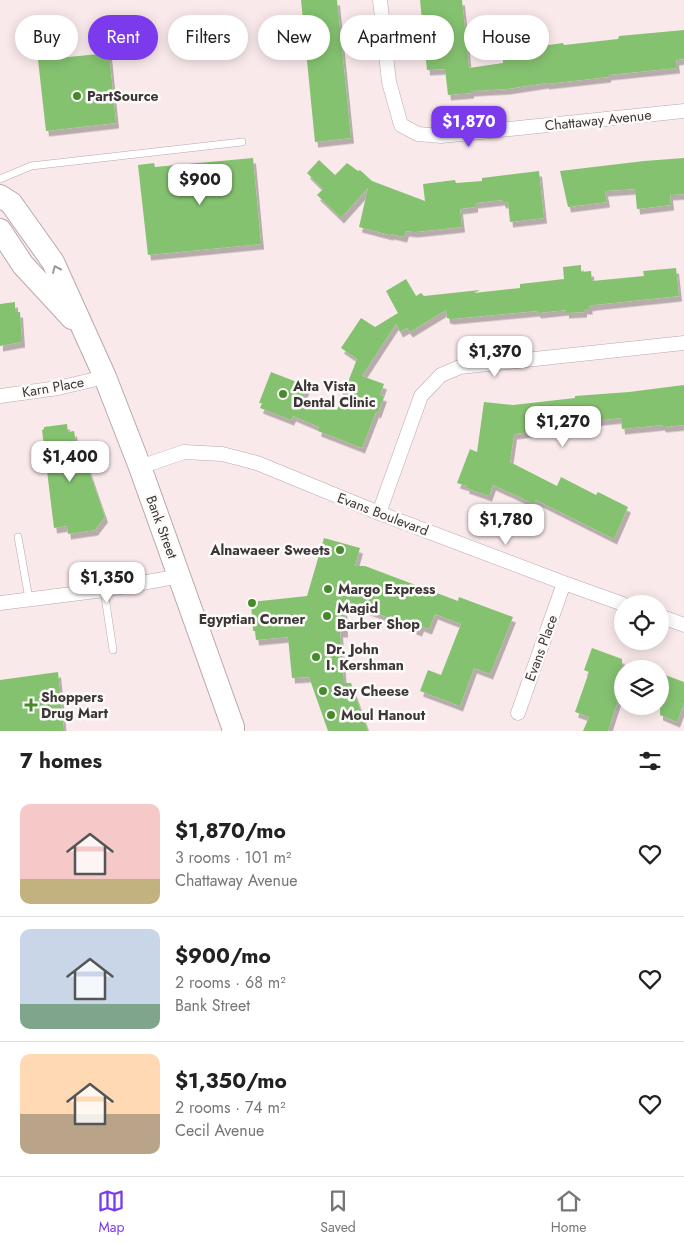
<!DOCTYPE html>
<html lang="en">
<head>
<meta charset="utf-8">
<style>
  :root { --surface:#fff; --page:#f2f2f2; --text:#222; --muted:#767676; --line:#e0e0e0; --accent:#7c3aed }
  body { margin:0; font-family:Jost,sans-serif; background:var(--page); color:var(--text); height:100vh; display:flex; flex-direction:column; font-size:19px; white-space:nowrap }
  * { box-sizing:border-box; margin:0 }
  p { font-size:16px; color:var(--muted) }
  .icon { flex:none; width:28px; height:28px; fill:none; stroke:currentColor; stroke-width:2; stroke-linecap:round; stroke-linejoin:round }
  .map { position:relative; height:731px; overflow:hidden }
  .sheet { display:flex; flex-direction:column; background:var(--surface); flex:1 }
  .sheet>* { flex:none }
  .hud { position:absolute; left:15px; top:15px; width:655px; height:45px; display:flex; gap:10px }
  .fabs { position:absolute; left:614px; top:595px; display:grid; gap:10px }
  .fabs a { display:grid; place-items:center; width:55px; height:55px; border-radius:50%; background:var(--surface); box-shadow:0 2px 12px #0003; font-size:25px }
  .price { position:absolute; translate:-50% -42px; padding:0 11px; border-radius:10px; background:#fff; color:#222; font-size:16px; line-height:32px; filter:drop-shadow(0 1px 2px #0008) }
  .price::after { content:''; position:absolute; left:50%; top:30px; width:15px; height:11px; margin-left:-8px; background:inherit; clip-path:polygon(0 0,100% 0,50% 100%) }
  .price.on { background:var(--accent); color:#fff }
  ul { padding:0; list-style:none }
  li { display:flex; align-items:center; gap:15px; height:125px; padding:0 20px }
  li+li { border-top:1px solid var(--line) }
  li span { display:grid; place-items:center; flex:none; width:140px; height:100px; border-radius:10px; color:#555 }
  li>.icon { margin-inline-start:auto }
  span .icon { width:60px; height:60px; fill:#fffc; stroke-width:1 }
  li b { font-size:21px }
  h2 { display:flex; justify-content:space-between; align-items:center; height:60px; padding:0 20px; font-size:21px }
  .pill { padding:0 18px; border-radius:22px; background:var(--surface); box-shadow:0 2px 12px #0003; font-size:18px; line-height:45px }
  .pill.on { background:var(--accent); color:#fff }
  .dock { display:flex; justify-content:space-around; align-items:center; height:70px; border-top:1px solid var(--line); background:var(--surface); font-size:14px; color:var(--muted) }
  .dock a { display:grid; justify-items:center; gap:2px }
  .dock .on { color:var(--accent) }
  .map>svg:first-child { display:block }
  .building { fill:#85c270; filter:url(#shadow) }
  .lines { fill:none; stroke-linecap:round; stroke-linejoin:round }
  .lane-casing { stroke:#b8a9ab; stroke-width:8 }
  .street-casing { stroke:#b8a9ab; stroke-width:15 }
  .primary-casing { stroke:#b8a9ab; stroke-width:24 }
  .lane { stroke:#fff; stroke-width:7 }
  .street { stroke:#fff; stroke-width:14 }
  .primary { stroke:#fff; stroke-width:22 }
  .oneway { stroke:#9e9a9b }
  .poi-dot { fill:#478a2d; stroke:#fdfafa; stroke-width:2 }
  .labels { text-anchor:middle; stroke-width:5; stroke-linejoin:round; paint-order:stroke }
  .poi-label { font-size:14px; font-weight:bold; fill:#3d3637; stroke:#fdfafa; text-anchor:start }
  .street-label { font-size:14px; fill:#3d3637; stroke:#fdfafa }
</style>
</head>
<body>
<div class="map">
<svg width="684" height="731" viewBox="0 0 684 731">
  <defs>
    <filter id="shadow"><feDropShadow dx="3" dy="5.5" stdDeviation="0" flood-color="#0004"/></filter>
  </defs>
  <rect width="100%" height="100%" fill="#f9e9eb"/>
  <!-- building -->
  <path class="building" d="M301,0H337L351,138L315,142Z
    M420,0H462L469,68L503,63L502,47L534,44L535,47L563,43L564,45L618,39L619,36L684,30V59L676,60L677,68L608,75V77L546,84V83L507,89L471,91V93L448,95L445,69L427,70Z
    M109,53L116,123L46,131L38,60Z
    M253,158L261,244L148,255L138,165L154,163L155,167Z
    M684,158V194L670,195L671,205L637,209L635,189L605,191L607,202L568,207L560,171L644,161Z
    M319,160L335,175L347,163L358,171L360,170L372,181L425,201L423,184L455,180L456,183L482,181V178L539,171L544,218L510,222L508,202L503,203L502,200L475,203V207L460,209L462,227L415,232L406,231L404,237L391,234L390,235L359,227L368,188L341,218L317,195L323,189L307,173Z
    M581,265V272L591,271L592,281L644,276L643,271L676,268L679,296L594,305L589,306L590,309H584V312L566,313V310L538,313L537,311L451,319L447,318L446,310L410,332L407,328L400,332L396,324L362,376L384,384L380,395L384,396L378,413L376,412L362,448L318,431L319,427L293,416L291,420L260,408L262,403H259L271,372L307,386L303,397L337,410L357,359L341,348L361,318L375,327L398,313L386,291L406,279L416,296L421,293L424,296L480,290L474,293L520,288V284L564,279L563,267Z
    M15,302V312H20L22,342L0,346V304Z
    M684,385V425L663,427L662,425L622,429L621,418L562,424L563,428L514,434L510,462L557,486L561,477L596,495L598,492L628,507L614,539L536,500L534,504L493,485L489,496L466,488L467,486L457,483L470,449L477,452L484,402L513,405L575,398V396L629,392Z
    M67,424L68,432L74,431L78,453H83L105,517L95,530L68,534L67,526L54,528L42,430L44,429V427Z
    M324,538L360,548L355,566H365L458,601L459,597L513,617L490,674L474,668L460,706L420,691L428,670L441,675L461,624L435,614L429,629L421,626L419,631L404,625L405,624L344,601L345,632H340L344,683H351L368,731H328L309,677L292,678L288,637L256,640L255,631H253L251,602L307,596Z
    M592,648L622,659V688L608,731H583L589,717L575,712L589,672L584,670Z
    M58,672L64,731H0V680Z
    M660,673L684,682V703L677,722L660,715Z"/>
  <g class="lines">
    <!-- lane casing -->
    <g class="lane-casing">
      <path id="lane" d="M0,179L31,166L242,142
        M18,537L29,599
        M104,590L113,650"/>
    </g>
    <!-- street casing -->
    <g class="street-casing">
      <path id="street" d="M380,0L389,82L401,125L418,134L441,136L684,111
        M0,396L58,388L105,377
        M140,467L184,452L222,454L257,463L379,513L564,583L623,604
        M379,513L421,396L441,375L460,367L684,343
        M0,603L104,590L180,576
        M660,616L684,625
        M518,713L564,583"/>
    </g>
    <!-- primary casing -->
    <g class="primary-casing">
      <path id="primary" d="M0,196L11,203L53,262L105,377L140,467L233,727V731
        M0,230L23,265L72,318"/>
    </g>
    <!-- lane -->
    <use href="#lane" class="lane"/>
    <!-- street -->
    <use href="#street" class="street"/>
    <!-- primary -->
    <use href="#primary" class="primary"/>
  </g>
  <!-- one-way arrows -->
  <defs><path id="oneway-chevron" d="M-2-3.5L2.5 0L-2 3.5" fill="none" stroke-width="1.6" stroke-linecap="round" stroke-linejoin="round" transform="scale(1.25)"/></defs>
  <use class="oneway" href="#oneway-chevron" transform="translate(56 269) rotate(-114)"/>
  <!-- markers -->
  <g class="poi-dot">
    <circle cx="77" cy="96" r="5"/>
    <circle cx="283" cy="394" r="5"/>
    <circle cx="340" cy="550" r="5"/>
    <circle cx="328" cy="589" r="5"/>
    <circle cx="252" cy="603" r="5"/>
    <circle cx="327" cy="616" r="5"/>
    <circle cx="316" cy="657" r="5"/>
    <circle cx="323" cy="691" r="5"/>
    <path d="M28.5 697.5h5v5h5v5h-5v5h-5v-5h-5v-5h5z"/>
    <circle cx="331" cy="715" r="5"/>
  </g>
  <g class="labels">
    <!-- poi labels -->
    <g class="poi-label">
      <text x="87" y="101">PartSource</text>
      <text x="293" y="391">Alta Vista<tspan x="293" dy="16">Dental Clinic</tspan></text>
      <text x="330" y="555" text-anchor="end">Alnawaeer Sweets</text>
      <text x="338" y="594">Margo Express</text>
      <text x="337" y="613">Magid<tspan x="337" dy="16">Barber Shop</tspan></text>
      <text x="252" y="624" text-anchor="middle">Egyptian Corner</text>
      <text x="326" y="654">Dr. John<tspan x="326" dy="16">I. Kershman</tspan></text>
      <text x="333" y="696">Say Cheese</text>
      <text x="41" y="702">Shoppers<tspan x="41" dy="16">Drug Mart</tspan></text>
      <text x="341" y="720">Moul Hanout</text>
    </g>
    <!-- street labels -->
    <g class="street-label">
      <text transform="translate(598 120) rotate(-6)" y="5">Chattaway Avenue</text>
      <text transform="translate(53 387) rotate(-10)" y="5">Karn Place</text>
      <text transform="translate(383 514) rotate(21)" y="5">Evans Boulevard</text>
      <text transform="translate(162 527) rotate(70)" y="5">Bank Street</text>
      <text transform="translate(541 648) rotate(-70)" y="5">Evans Place</text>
    </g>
  </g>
</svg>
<div class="fabs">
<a><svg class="icon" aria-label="locate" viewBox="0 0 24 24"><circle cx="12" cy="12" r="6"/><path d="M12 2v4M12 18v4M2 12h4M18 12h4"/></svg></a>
<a><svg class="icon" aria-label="layers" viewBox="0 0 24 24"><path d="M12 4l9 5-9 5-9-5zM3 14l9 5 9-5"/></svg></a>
</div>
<b class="price on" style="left:469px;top:148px">$1,870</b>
<b class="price" style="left:200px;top:206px">$900</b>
<b class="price" style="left:495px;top:378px">$1,370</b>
<b class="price" style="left:563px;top:448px">$1,270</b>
<b class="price" style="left:70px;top:483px">$1,400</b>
<b class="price" style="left:506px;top:546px">$1,780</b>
<b class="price" style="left:107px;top:604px">$1,350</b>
<div class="hud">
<a class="pill">Buy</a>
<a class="pill on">Rent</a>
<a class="pill">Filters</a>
<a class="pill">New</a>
<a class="pill">Apartment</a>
<a class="pill">House</a>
</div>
</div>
<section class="sheet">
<h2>7 homes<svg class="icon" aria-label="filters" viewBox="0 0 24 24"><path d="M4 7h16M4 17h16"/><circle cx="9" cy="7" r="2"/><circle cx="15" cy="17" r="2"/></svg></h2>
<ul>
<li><span style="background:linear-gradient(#f6c9c9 75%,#c2b280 0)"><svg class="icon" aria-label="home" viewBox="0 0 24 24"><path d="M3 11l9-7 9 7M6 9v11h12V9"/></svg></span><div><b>$1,870/mo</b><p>3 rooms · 101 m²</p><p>Chattaway Avenue</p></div><svg class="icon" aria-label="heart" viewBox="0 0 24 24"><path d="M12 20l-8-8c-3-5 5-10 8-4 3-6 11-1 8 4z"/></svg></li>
<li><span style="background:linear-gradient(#c9d6e8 75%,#7fa58c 0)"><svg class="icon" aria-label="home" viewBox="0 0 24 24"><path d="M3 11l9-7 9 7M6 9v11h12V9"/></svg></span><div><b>$900/mo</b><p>2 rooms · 68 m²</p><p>Bank Street</p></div><svg class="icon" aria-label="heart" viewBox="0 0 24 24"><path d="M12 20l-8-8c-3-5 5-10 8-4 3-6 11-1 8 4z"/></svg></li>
<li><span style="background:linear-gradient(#ffd9b3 60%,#b9a48a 0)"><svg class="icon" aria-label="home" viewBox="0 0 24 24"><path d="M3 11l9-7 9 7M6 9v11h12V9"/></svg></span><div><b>$1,350/mo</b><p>2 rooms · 74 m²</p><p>Cecil Avenue</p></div><svg class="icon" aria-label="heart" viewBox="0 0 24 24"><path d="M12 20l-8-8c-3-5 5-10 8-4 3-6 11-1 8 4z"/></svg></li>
</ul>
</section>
<nav class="dock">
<a class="on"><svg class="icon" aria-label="map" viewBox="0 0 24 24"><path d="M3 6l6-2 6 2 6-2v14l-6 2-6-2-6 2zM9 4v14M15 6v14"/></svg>Map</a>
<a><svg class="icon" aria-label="saved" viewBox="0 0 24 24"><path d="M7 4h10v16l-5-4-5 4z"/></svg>Saved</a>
<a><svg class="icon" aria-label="home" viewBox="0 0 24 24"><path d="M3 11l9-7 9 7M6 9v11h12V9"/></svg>Home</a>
</nav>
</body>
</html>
